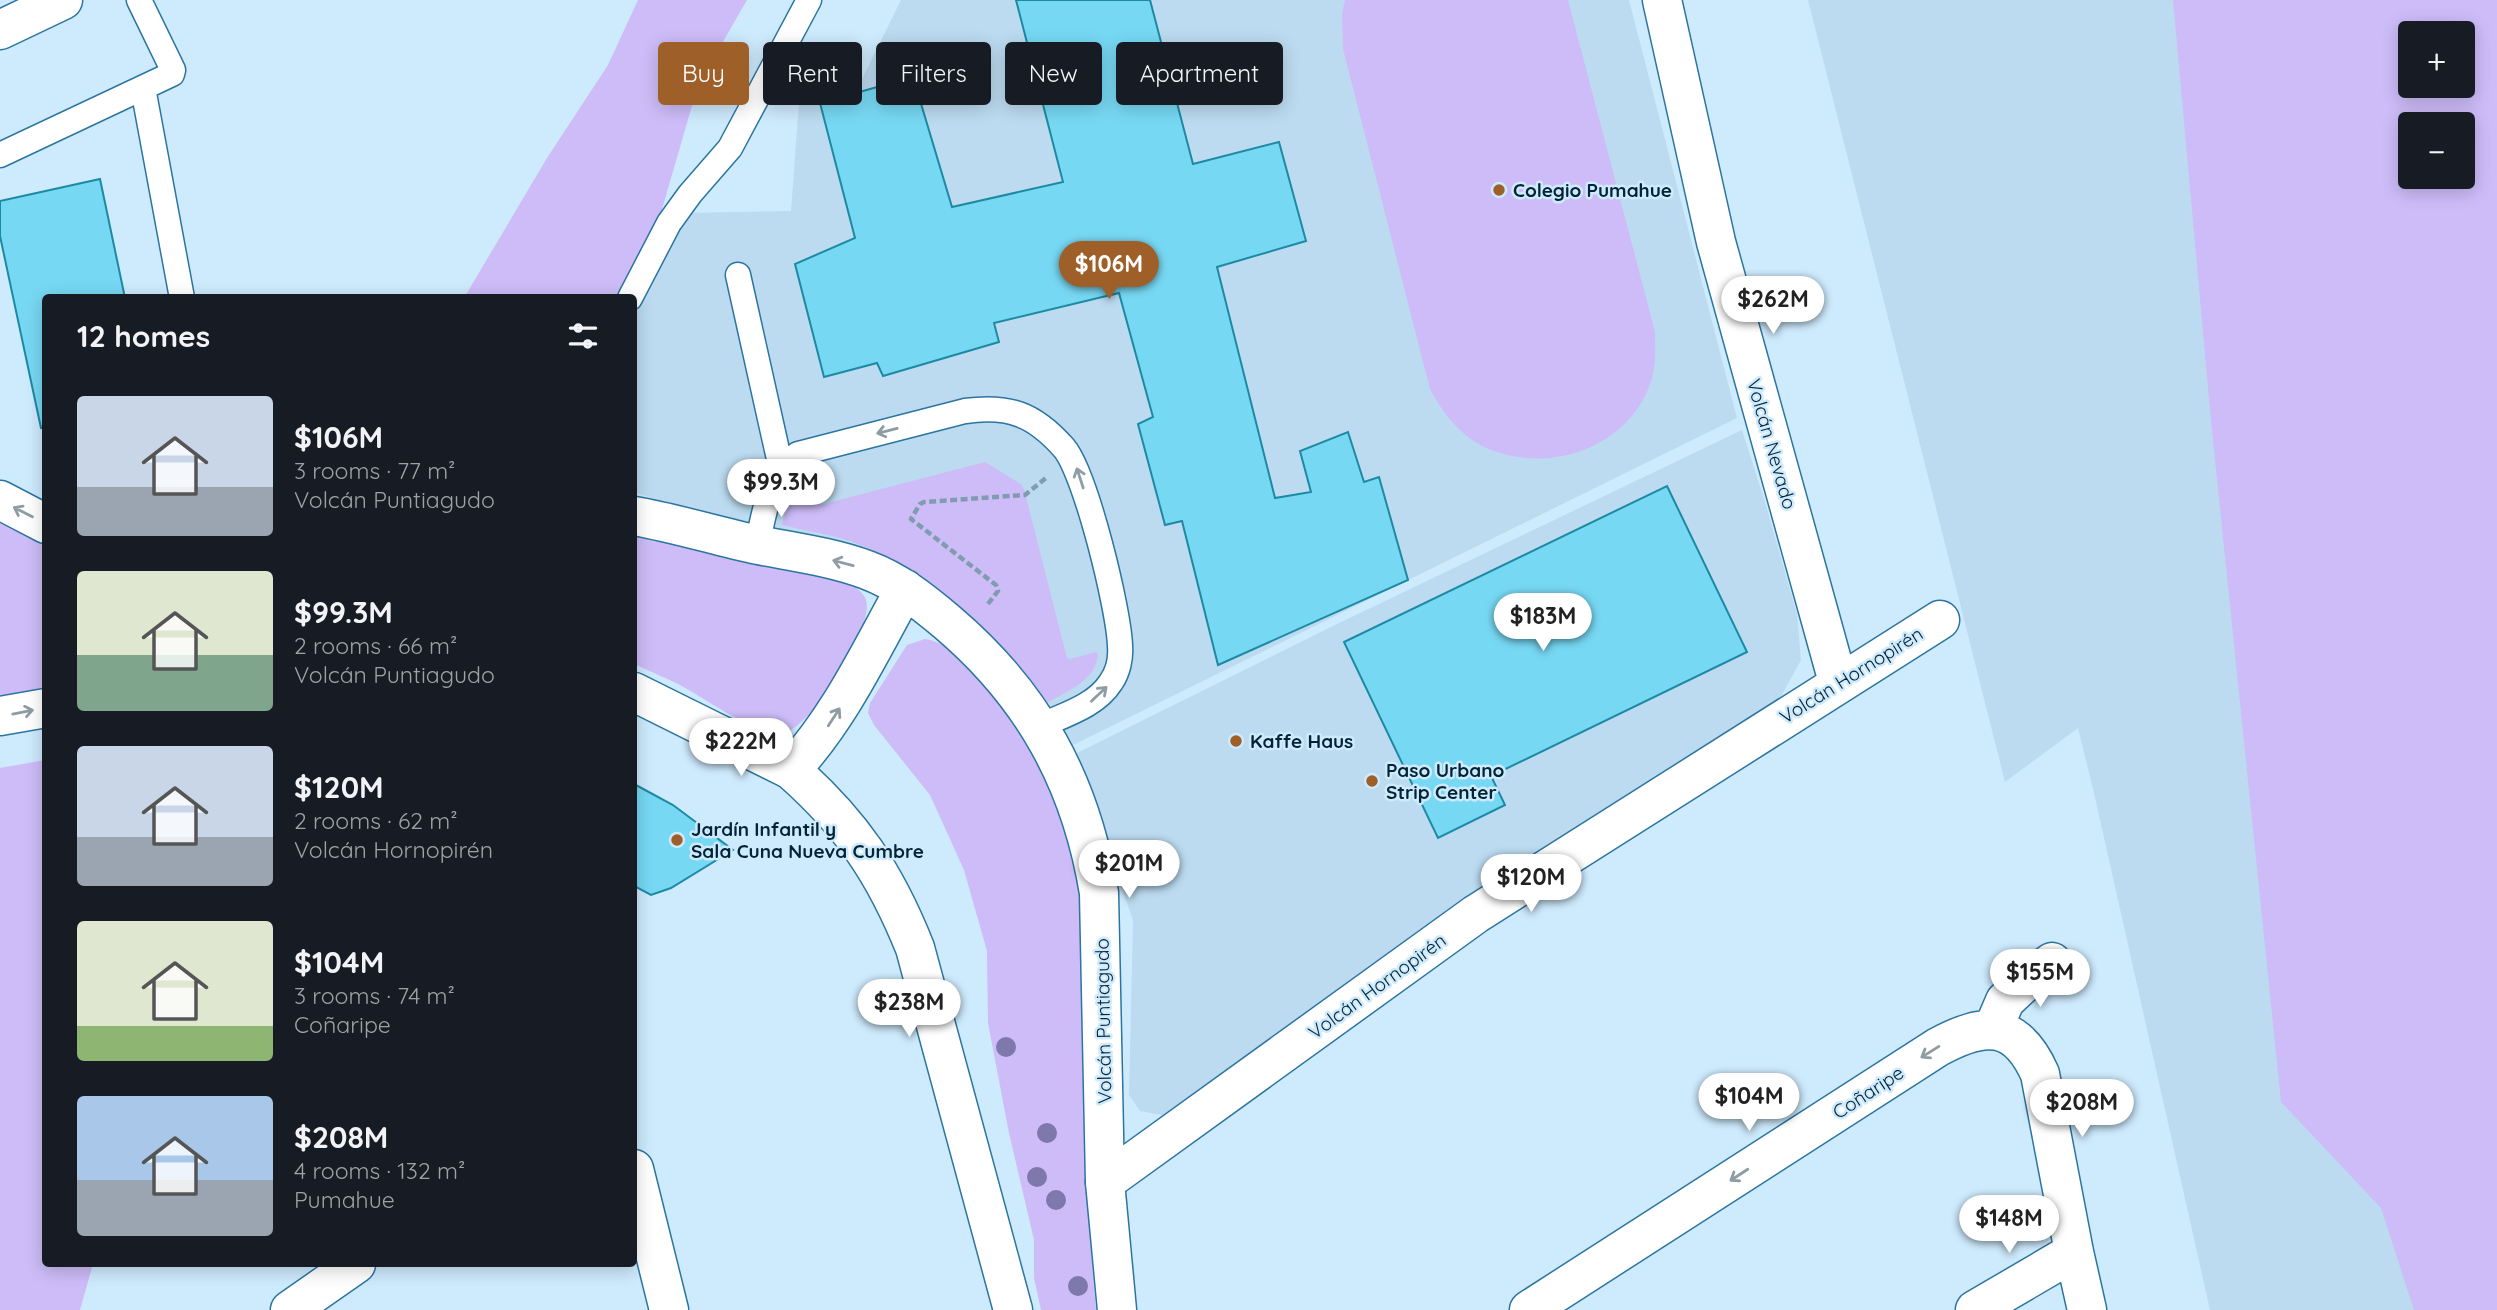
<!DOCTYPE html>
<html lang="en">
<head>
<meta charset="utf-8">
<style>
  :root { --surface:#171b24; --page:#20242c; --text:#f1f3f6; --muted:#9ea1a6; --accent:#9f5f28 }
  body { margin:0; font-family:Quicksand,sans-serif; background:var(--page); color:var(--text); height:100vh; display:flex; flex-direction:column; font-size:26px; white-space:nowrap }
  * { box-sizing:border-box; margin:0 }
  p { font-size:23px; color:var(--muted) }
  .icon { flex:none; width:38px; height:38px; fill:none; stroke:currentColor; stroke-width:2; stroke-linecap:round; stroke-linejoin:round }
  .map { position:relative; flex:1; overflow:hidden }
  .sheet { position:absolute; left:42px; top:294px; width:595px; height:973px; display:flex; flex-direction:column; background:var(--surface); border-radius:7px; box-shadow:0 4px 18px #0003 }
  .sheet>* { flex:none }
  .banner { position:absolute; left:658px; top:42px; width:665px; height:63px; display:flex; gap:14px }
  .buttons { position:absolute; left:2398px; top:21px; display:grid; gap:14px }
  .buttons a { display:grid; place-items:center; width:77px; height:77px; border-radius:7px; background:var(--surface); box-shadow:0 4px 18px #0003; font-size:35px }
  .price { position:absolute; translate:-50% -60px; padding:0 16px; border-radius:24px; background:#fff; color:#222; font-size:23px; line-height:46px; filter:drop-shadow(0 2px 4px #0008) }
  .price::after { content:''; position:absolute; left:50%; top:42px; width:21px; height:16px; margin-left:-10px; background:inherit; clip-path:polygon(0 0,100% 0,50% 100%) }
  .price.on { background:var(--accent); color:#fff }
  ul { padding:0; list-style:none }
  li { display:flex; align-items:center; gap:21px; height:175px; padding:0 35px }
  li span { display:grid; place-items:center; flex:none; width:196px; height:140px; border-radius:7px; color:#555 }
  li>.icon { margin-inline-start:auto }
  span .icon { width:84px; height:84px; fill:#fffc; stroke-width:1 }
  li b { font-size:30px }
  h2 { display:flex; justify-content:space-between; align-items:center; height:84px; padding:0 35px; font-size:30px }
  .chip { padding:0 24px; border-radius:7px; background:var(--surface); box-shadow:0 4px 18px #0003; font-size:24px; line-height:63px }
  .chip.on { background:var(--accent); color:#fff }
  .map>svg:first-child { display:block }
  .built { fill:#bcdbf0; fill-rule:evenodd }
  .green { fill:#cdbcf8; fill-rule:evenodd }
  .building { fill:#77d8f3; stroke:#1d8aa3; stroke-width:2 }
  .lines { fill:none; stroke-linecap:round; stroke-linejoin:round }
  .service-casing { stroke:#2b75a0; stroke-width:27 }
  .minor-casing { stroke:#2b75a0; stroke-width:41 }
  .secondary-casing { stroke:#2b75a0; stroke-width:41 }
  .path { stroke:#809db0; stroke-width:4.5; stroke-dasharray:7 3.5; stroke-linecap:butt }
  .service { stroke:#fff; stroke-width:24 }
  .minor { stroke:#fff; stroke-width:38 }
  .secondary { stroke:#fff; stroke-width:38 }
  .tree { fill:#7e78ac }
  .oneway { stroke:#8e9ca4 }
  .poi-dot { fill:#9f5f28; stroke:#ceeafd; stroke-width:2.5 }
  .labels { text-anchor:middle; stroke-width:5; stroke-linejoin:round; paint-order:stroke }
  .poi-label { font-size:19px; font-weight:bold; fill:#042335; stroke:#ceeafd; text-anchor:start }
  .street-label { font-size:19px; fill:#042335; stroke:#ceeafd }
</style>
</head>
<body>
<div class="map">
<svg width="2497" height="1310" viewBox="0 0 2497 1310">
  <rect width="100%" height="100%" fill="#ceeafd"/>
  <!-- built -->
  <path class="built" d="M901,0H1629L1737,418L1069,747L974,631L717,519L634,492V313L684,213L791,211L800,90L861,81Z
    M1808,0H2497V1310H2210L2094,793L2078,728L2005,782ZM2410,33H2462V86H2410ZM2410,124H2462V177H2410Z
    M1742,430L1765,502L1797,614L1801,660L1779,700L1167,1116L1140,1111L1129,1095L1133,920L1075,754L1335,625Z"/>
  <!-- green -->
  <path class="green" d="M638,0H747L698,85L658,223L620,297L464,298L547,158L608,65Z
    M1345,0H1568L1655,332C1655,346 1656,360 1653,374C1636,443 1557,474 1494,451C1464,441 1444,415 1430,389L1343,49L1342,14Z
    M2173,0H2497V1310H2414L2381,1208L2281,1102L2211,421ZM2410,33H2462V86H2410ZM2410,124H2462V177H2410Z
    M985,462L1021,484L1024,489L1067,658L1070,659L1096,652L1098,654C1096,681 1068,690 1047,703C992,635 934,571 850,541C828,534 804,530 782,525L792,479L807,473L820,505Z
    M0,521L46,546L45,692L0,699Z
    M634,533L783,564L852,584C857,589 864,593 866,600C875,627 808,735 779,734C753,733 703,697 678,684C663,677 648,670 634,664Z
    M925,639C953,643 975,673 992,695C1036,752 1070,819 1082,891C1084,906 1083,923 1083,939C1083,974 1083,1009 1083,1045C1084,1134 1088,1222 1096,1310H1041L1034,1278V1240L1009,1133L988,1023L987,951L964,870L930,795L874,725L868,713L870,703L907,645Z
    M45,760L46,1264H93L80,1310H0V768Z"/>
  <!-- building -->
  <path class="building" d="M1016,0H1150L1193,164L1279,142L1306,241L1217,267L1275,498L1311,492L1300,451L1348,432L1364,482L1379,477L1408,580L1218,665L1182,521L1165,525L1138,424L1153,417L1119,293L994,323L999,342L883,376L877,363L824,377L795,264L855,238L820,103L913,77L952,207L1063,182Z
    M100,179L125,298H46V427L41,428L0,236V201Z
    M1667,486L1747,652L1491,776L1505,805L1438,838L1344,642Z
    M634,784L673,805L733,850L671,888L651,895L634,886Z"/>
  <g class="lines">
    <!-- service casing -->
    <g class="service-casing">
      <path id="service" d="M143,88L182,298
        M0,155L172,74L173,70L139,0
        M738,275L781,468
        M630,298L669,223L690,194L730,148L809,0
        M757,545C765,512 768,474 798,454L965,411C1009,405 1034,414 1064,448C1086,474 1119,610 1120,646C1121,658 1118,672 1111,682C1096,706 1064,715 1040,726"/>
    </g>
    <!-- minor casing -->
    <g class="minor-casing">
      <path id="minor" d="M1662,0L1716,242L1838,682
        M791,770C852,824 885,873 915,948L1013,1310
        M1993,1029L2005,1001L2022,985L2052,962
        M634,1169L669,1310
        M1105,1182L1476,914L1940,620
        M290,1310L356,1264
        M1529,1310L1938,1047C1984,1022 2016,1020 2040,1074L2074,1252L2087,1310
        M1975,1310L2074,1252"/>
    </g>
    <!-- secondary casing -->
    <g class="secondary-casing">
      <path id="secondary" d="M0,30L63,0
        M0,500L46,524
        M634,516C675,523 716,536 758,545C794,552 832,557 867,570C897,581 922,601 947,622C1033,695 1081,782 1099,893L1105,1182L1117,1310
        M634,692L791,770C840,717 870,652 905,589
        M0,716L46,708"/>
    </g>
    <!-- path -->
    <path class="path" d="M988,604L998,591L996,585L911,519L920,504L924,502L1025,495L1046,478"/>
    <!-- service -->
    <use href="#service" class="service"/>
    <!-- minor -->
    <use href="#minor" class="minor"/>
    <!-- secondary -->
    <use href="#secondary" class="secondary"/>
  </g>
  <!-- trees -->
  <g class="tree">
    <circle cx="1006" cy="1047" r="10"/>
    <circle cx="1047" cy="1133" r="10"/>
    <circle cx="1037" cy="1177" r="10"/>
    <circle cx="1056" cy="1200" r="10"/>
    <circle cx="1078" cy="1286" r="10"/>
  </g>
  <!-- one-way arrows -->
  <defs><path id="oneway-shaft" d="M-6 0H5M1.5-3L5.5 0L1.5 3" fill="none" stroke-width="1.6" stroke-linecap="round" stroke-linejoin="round" transform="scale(1.75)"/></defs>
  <g class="oneway">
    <use href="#oneway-shaft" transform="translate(887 431) rotate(166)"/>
    <use href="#oneway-shaft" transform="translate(1080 478) rotate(-108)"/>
    <use href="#oneway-shaft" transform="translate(23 512) rotate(-153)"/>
    <use href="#oneway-shaft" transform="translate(843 563) rotate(-165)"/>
    <use href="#oneway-shaft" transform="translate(1099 694) rotate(-43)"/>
    <use href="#oneway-shaft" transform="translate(23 712) rotate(-11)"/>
    <use href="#oneway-shaft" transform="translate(834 717) rotate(-57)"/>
    <use href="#oneway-shaft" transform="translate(1930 1052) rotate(148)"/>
    <use href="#oneway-shaft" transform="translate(1739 1175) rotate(147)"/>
  </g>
  <!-- markers -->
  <g class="poi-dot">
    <circle cx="1499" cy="190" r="7"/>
    <circle cx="1236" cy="741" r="7"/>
    <circle cx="1372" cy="781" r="7"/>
    <circle cx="677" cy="840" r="7"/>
  </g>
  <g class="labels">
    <!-- poi labels -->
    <g class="poi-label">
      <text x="1513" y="197">Colegio Pumahue</text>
      <text x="1250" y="748">Kaffe Haus</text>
      <text x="1386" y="777">Paso Urbano<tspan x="1386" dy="22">Strip Center</tspan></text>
      <text x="691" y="836">Jardín Infantil y<tspan x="691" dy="22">Sala Cuna Nueva Cumbre</tspan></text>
    </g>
    <!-- street labels -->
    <g class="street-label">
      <text transform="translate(1772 444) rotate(74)" y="7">Volcán Nevado</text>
      <text transform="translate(1851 675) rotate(-32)" y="7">Volcán Hornopirén</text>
      <text transform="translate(1377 986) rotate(-36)" y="7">Volcán Hornopirén</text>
      <text transform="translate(1103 1021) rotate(-91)" y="7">Volcán Puntiagudo</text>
      <text transform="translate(1868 1092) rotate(-33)" y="7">Coñaripe</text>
    </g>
  </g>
</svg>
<div class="buttons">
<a>+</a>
<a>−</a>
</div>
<b class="price on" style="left:1109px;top:301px">$106M</b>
<b class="price" style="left:1773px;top:336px">$262M</b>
<b class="price" style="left:781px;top:519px">$99.3M</b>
<b class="price" style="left:1543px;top:653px">$183M</b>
<b class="price" style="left:741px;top:778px">$222M</b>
<b class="price" style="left:1129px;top:900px">$201M</b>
<b class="price" style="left:1531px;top:914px">$120M</b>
<b class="price" style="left:2040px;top:1009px">$155M</b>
<b class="price" style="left:909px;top:1039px">$238M</b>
<b class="price" style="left:1749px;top:1133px">$104M</b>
<b class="price" style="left:2082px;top:1139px">$208M</b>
<b class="price" style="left:2009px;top:1255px">$148M</b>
<div class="banner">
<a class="chip on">Buy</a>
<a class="chip">Rent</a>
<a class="chip">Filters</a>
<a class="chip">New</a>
<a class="chip">Apartment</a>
</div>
<section class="sheet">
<h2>12 homes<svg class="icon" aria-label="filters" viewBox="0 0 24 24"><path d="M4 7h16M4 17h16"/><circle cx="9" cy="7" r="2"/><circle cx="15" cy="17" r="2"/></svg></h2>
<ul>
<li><span style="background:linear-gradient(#c9d6e8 65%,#9aa5b1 0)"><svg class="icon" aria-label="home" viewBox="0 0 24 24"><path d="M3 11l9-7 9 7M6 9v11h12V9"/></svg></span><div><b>$106M</b><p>3 rooms · 77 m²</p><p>Volcán Puntiagudo</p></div></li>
<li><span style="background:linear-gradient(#dfe7d0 60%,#7fa58c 0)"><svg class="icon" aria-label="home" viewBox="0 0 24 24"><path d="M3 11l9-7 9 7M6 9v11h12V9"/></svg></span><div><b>$99.3M</b><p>2 rooms · 66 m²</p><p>Volcán Puntiagudo</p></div></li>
<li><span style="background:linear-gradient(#c9d6e8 65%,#9aa5b1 0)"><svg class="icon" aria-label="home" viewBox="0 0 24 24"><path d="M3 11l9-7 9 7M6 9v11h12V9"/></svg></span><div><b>$120M</b><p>2 rooms · 62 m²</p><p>Volcán Hornopirén</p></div></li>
<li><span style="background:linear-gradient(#dfe7d0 75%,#8fb573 0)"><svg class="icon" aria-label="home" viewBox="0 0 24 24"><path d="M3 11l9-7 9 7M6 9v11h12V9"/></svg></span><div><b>$104M</b><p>3 rooms · 74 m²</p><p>Coñaripe</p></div></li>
<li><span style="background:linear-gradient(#a9c7e8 60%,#9aa5b1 0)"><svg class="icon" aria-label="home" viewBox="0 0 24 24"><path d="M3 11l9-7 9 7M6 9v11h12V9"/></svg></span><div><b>$208M</b><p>4 rooms · 132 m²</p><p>Pumahue</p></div></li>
</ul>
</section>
</div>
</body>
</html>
